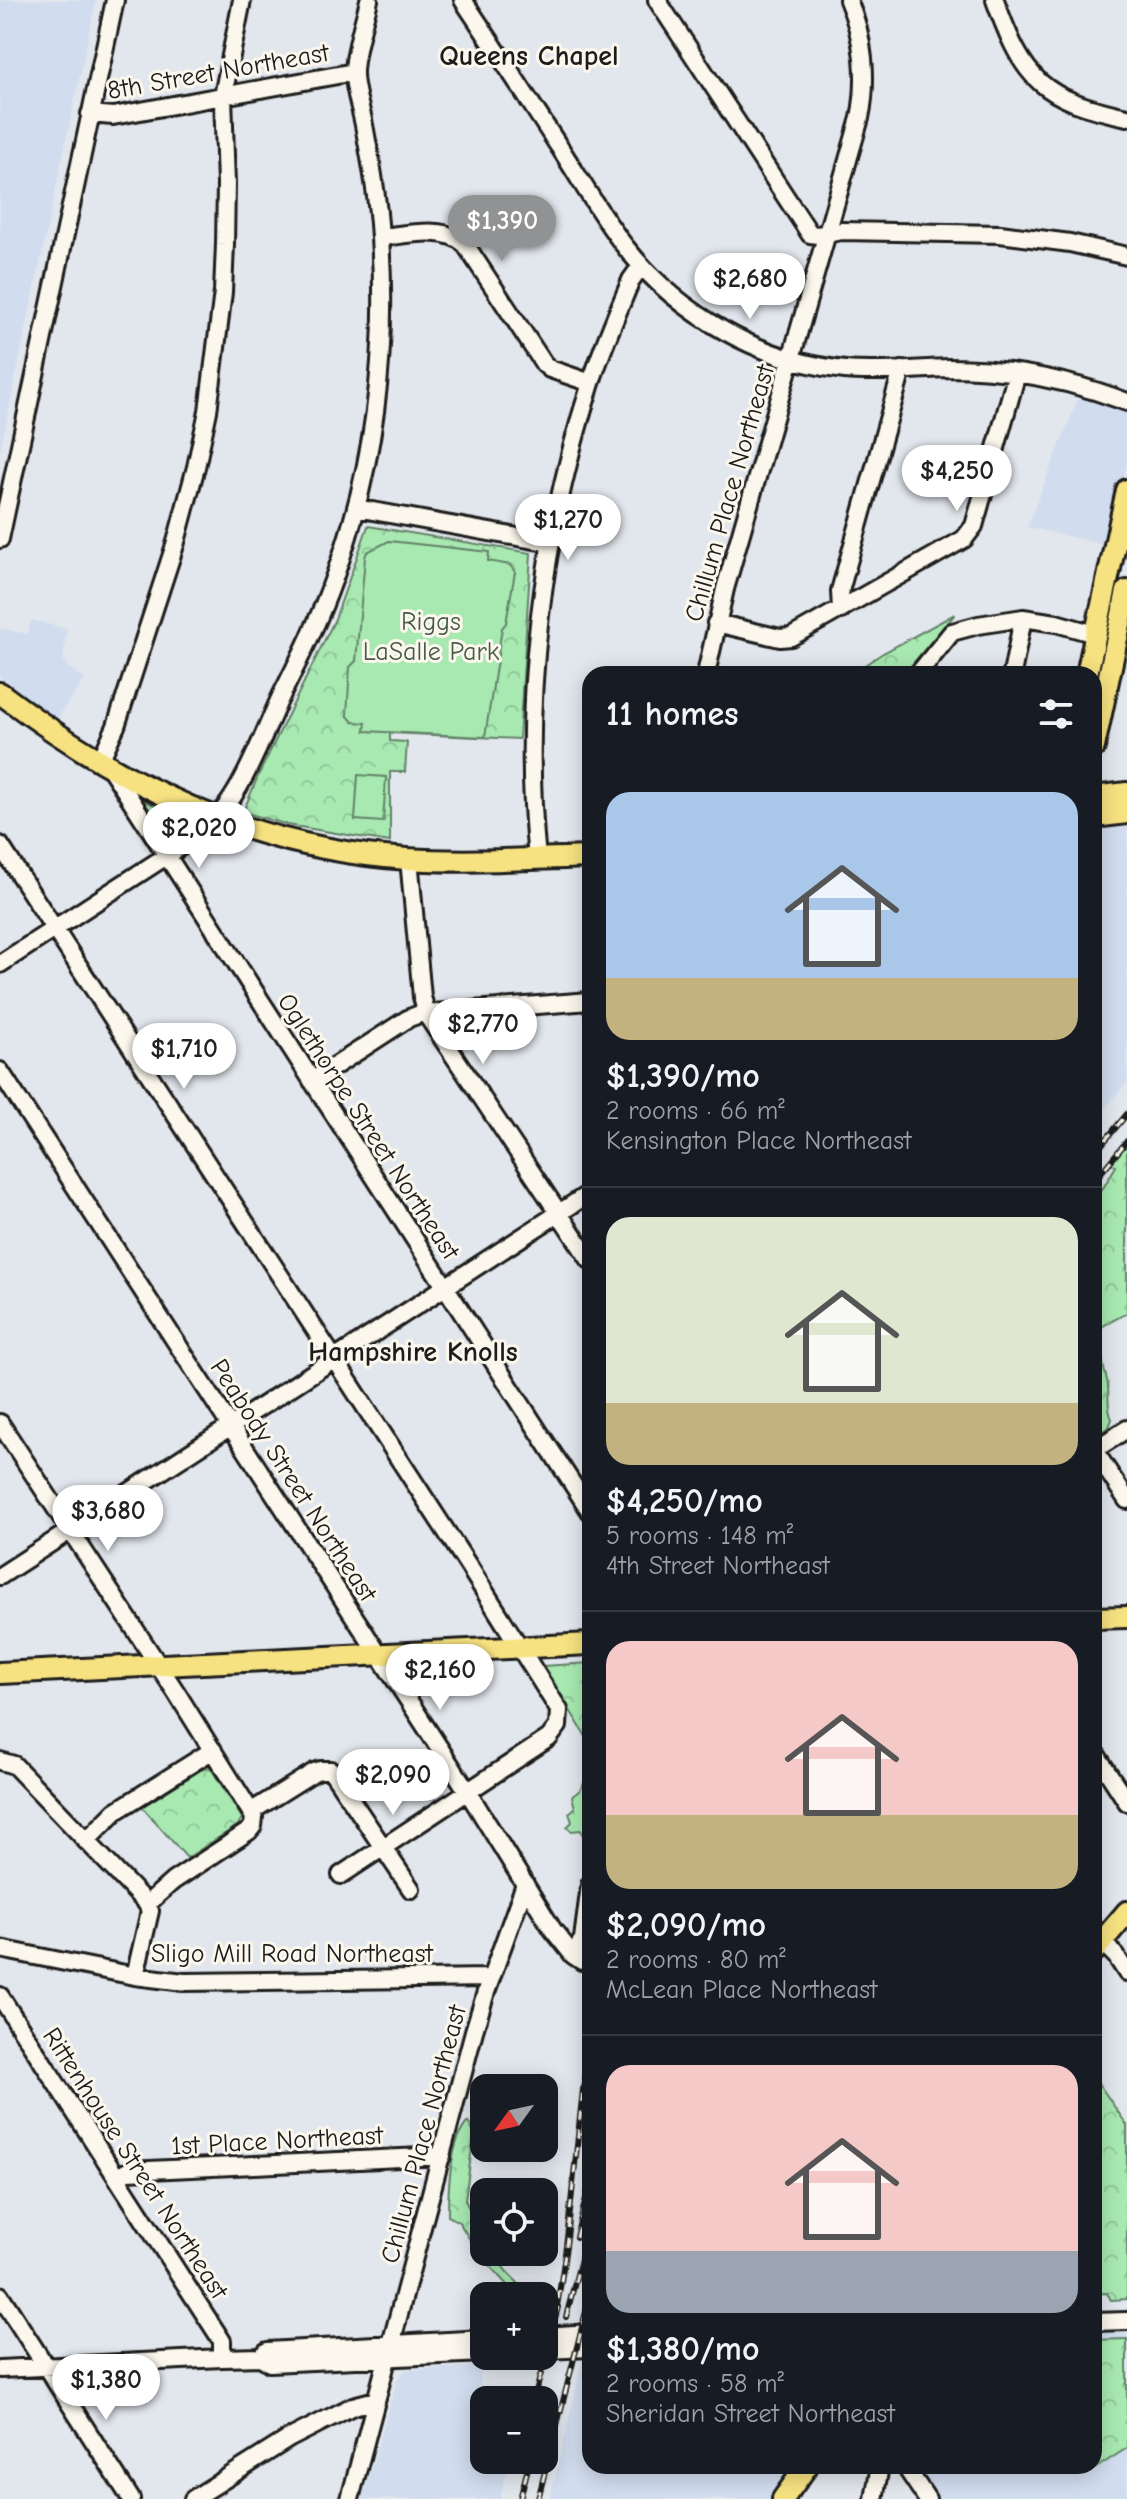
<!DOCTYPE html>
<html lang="en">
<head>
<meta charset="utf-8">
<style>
  :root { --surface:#171b24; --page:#20242c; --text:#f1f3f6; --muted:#9ea1a6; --line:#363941; --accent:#919294 }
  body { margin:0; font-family:"Comic Neue",sans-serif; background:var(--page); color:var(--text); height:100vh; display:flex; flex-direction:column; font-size:30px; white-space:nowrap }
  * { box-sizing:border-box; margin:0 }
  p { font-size:26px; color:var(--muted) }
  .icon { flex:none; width:44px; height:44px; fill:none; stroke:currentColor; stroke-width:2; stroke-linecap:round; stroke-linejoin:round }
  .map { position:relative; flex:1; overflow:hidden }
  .drawer { position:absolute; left:582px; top:666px; width:520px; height:1808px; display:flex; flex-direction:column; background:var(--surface); border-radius:24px; box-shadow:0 4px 20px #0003 }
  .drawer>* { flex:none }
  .needle { width:52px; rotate:237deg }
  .fabs { position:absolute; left:470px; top:2074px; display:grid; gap:16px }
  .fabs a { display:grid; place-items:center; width:88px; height:88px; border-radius:16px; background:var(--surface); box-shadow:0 4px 20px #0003; font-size:40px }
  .price { position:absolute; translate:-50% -68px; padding:0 18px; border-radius:28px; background:#fff; color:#222; font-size:26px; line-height:52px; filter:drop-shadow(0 2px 4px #0008) }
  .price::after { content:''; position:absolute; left:50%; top:48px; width:24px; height:18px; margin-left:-12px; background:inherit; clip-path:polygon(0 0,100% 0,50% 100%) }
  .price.active { background:var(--accent); color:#fff }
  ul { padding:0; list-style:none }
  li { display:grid; align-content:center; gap:16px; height:424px; padding:0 24px }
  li+li { border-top:2px solid var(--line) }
  li span { display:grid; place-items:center; height:248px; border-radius:24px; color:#555 }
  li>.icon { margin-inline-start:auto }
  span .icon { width:144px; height:144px; fill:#fffc; stroke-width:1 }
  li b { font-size:34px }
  h2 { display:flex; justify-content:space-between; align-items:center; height:96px; padding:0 24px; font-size:34px }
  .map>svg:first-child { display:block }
  .built { fill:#d1dcee }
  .forest { fill:url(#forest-crowns); stroke:#628267; stroke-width:2 }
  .pitch { fill:#a8e9b2; stroke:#628267; stroke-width:2 }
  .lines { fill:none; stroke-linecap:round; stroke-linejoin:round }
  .minor-casing { stroke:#1c1c1c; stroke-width:22 }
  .major-casing { stroke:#1c1c1c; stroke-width:26 }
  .minor { stroke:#fbf7ec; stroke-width:16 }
  .major { stroke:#f7e281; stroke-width:20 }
  .rail-casing { stroke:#1c1c1c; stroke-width:6 }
  .rail { stroke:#fbf7ec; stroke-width:3; stroke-dasharray:9; stroke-linecap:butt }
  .labels { text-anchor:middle; stroke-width:6; stroke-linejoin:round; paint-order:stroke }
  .street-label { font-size:26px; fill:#1c1c1c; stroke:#fbf7ec }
  .park-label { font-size:26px; fill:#465a49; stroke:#fbf7ec }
  .neighbourhood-label { font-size:28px; font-weight:bold; fill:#1c1c1c; stroke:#fbf7ec }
</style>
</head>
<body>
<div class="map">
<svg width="1127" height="2499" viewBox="0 0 1127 2499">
  <defs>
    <pattern id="forest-crowns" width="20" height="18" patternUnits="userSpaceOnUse" patternTransform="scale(2)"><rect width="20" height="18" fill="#a8e9b2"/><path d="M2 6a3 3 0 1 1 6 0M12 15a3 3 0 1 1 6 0" fill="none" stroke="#90c798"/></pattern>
  </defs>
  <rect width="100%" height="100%" fill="#e2e7ed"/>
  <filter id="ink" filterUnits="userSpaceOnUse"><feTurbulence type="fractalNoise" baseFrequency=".0125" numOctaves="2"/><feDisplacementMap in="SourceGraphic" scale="16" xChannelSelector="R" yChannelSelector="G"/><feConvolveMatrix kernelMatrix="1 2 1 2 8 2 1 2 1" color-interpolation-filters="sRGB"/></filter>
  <g filter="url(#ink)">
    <!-- built -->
    <path class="built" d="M0,0H96L0,451Z
      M1080,394L1127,413V464L1106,545L1027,527Z
      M31,620L67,629L63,659L68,667L85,679L56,720L0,677V628L28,634Z
      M1127,819V1082L1094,1122V824Z
      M1127,2327V2499H934L912,2466H1094V2329Z
      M584,2354H590V2466H794L771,2499H550Z
      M480,2366L484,2460H510L500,2499H362L397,2380L405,2370Z"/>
    <!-- forest -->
    <path class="forest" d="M368,526L531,553L519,739L390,733V741L407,742L405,772H390V842L288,825L243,812L258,776L335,619Z
      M955,614L904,674H851L883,653Z
      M143,800L191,821L194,827L174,841H167L142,803Z
      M1127,1144V1313L1099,1328V1345L1094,1351V1195L1103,1188L1116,1166L1111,1163Z
      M1100,1361H1103C1103,1371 1108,1379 1108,1387C1109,1397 1107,1411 1112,1419L1109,1427L1094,1436V1364Z
      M590,1663V1743L543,1666Z
      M590,1752V1844L585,1841L581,1830L571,1831L567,1827L572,1822L569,1813L575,1808L572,1796C590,1786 585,1770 590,1752Z
      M210,1767L242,1818L238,1825L187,1858L142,1807L201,1770Z
      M1094,2077L1127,2125V2299L1111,2300L1107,2293L1094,2294Z
      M468,2122L474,2133L465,2200L484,2239V2252H492L507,2272L519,2284L542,2296H517L478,2253L459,2222L448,2216C448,2191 450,2140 468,2122Z
      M1127,2339V2448L1096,2468L1094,2465V2340Z"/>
    <!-- pitch -->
    <path class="pitch" d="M389,541L489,552L488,561L510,565L515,572L506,623L502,628L485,737L365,731L366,723L353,722L347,715L350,667L356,661L365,557L367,552Z
      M358,775L386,777L383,822L355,820Z"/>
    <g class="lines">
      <!-- minor casing -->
      <g class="minor-casing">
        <path id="minor" d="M463,0C496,49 528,99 560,148C582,182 602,218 627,249C680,315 761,361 845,370C880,373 915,369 949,368C1011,368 1069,380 1127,402
          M657,0L810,234L818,235L842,231L1000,234L1070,243L1127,256
          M995,0C1024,81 1042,99 1127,117
          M90,114L113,116L354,72
          M380,237C406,235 445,225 465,244L544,364L550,369L591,383
          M356,508L551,543
          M0,539L115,0
          M841,610L840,591L902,370
          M716,623L780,638L791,637L964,539L974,526L1017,373
          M706,674L725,589L860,118C868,79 864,37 848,0
          M918,674L952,632L978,625L1023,618L1056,623L1095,634
          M1012,674L1023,618
          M100,761L116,726L176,542L196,467L208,411L223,292L225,244L226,184L223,96L242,0
          M109,766L590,1511
          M0,845L468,1565L559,1710L558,1726L549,1738L341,1875
          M409,859L422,997L428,1017L590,1260
          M537,859C521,699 542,535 591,383C602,348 617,314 631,280L641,266
          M0,964L200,834C240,804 261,738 282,694C301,656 320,618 334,578C374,469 388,354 380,238C378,200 371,162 364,125C361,108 353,88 354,71C355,48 364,23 369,0
          M0,1071L468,1792L553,1930L573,1955L582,1961H590
          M312,1081L409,1018L420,1014L590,1001
          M0,1423L176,1692L254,1817L253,1826L249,1831L173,1881L147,1904
          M1094,1450L1127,1500
          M1094,1450L1127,1429
          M0,1576L590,1193
          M1094,1751L1127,1802
          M0,1761L14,1765L147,1904L150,1911L135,1976
          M252,1811L314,1772L320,1770H331L411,1889
          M86,1841L116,1811L213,1750
          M1102,1942L1116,1956L1127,1973
          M0,1949L135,1976L184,1982L491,1978
          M573,1955L583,1939L590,1885
          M0,1996L222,2341V2358
          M117,2177L128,2171L442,2156
          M0,2295L131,2499
          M1094,2322L1127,2321
          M544,2336L590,2333
          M544,2350L590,2348
          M261,2357L267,2351L484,2339
          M0,2369L222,2358L261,2357L270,2363L484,2353
          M905,2466L927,2499
          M193,2499L290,2438L353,2406L376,2400
          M350,2499L474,2031L486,1992L525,1884
          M874,2499L880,2466"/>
      </g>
      <!-- major casing -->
      <g class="major-casing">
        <path id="major" d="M1087,674L1127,490
          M0,693C124,787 249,848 407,859C468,863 529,859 590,857
          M1094,747L1127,591
          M1094,797L1127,793
          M1094,817L1127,813
          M1094,1618L1127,1617
          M0,1673L590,1644
          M1094,1951L1127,1912
          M783,2499L807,2466"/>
      </g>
      <!-- minor -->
      <use href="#minor" class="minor"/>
      <!-- major -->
      <use href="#major" class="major"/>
      <!-- rail casing -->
      <g class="rail-casing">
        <path id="rail" d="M1094,1154L1127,1114
          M1094,1181L1127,1141
          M576,2237L590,2183
          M555,2317C570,2236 575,2154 585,2073
          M566,2317L590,2224
          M534,2400L558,2307
          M520,2499L530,2460
          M538,2499L590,2296"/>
      </g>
      <!-- rail -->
      <use href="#rail" class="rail"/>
    </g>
  </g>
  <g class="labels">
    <!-- street labels -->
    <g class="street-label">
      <text transform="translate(218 71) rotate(-10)" y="9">8th Street Northeast</text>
      <text transform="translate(729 493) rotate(-74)" y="9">Chillum Place Northeast</text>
      <text transform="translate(369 1126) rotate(57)" y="9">Oglethorpe Street Northeast</text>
      <text transform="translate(294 1480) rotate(57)" y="9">Peabody Street Northeast</text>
      <text x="292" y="1962">Sligo Mill Road Northeast</text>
      <text transform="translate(423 2134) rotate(-75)" y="9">Chillum Place Northeast</text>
      <text transform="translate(277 2140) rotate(-3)" y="9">1st Place Northeast</text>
      <text transform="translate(136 2163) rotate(57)" y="9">Rittenhouse Street Northeast</text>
    </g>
    <!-- park labels -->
    <g class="park-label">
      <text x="431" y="630">Riggs<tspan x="431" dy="30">LaSalle Park</tspan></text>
    </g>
    <!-- neighbourhood labels -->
    <g class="neighbourhood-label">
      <text x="529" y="65">Queens Chapel</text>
      <text x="413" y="1361">Hampshire Knolls</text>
    </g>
  </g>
</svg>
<div class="fabs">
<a><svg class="needle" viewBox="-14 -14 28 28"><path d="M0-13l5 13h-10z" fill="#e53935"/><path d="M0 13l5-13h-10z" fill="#9ea1a6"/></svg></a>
<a><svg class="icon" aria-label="locate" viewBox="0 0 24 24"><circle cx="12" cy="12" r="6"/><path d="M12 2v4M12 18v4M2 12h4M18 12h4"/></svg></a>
<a>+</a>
<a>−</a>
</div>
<b class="price active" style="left:502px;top:263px">$1,390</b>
<b class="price" style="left:750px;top:321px">$2,680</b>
<b class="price" style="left:957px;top:513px">$4,250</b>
<b class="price" style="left:568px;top:562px">$1,270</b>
<b class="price" style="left:199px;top:870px">$2,020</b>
<b class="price" style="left:483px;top:1066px">$2,770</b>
<b class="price" style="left:184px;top:1091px">$1,710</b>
<b class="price" style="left:108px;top:1553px">$3,680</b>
<b class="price" style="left:440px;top:1712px">$2,160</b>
<b class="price" style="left:393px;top:1817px">$2,090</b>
<b class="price" style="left:106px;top:2422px">$1,380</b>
<section class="drawer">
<h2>11 homes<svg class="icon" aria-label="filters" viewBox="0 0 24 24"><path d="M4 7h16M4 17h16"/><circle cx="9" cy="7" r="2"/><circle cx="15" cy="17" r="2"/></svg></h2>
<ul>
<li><span style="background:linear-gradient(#a9c7e8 75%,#c2b280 0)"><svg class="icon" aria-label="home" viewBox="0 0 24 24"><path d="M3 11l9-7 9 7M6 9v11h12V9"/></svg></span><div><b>$1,390/mo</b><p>2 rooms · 66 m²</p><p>Kensington Place Northeast</p></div></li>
<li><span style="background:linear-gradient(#dfe7d0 75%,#c2b280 0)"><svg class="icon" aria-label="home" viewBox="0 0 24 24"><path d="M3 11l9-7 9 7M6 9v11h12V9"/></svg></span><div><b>$4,250/mo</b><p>5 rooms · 148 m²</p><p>4th Street Northeast</p></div></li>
<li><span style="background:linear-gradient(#f6c9c9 70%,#c2b280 0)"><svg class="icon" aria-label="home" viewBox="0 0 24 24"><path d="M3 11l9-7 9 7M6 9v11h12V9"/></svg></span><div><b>$2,090/mo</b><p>2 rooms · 80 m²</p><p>McLean Place Northeast</p></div></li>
<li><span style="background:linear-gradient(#f6c9c9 75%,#9aa5b1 0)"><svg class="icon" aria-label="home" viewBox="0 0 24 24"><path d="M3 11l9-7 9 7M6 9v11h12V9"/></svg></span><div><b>$1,380/mo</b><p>2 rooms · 58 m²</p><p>Sheridan Street Northeast</p></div></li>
</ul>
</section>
</div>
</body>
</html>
